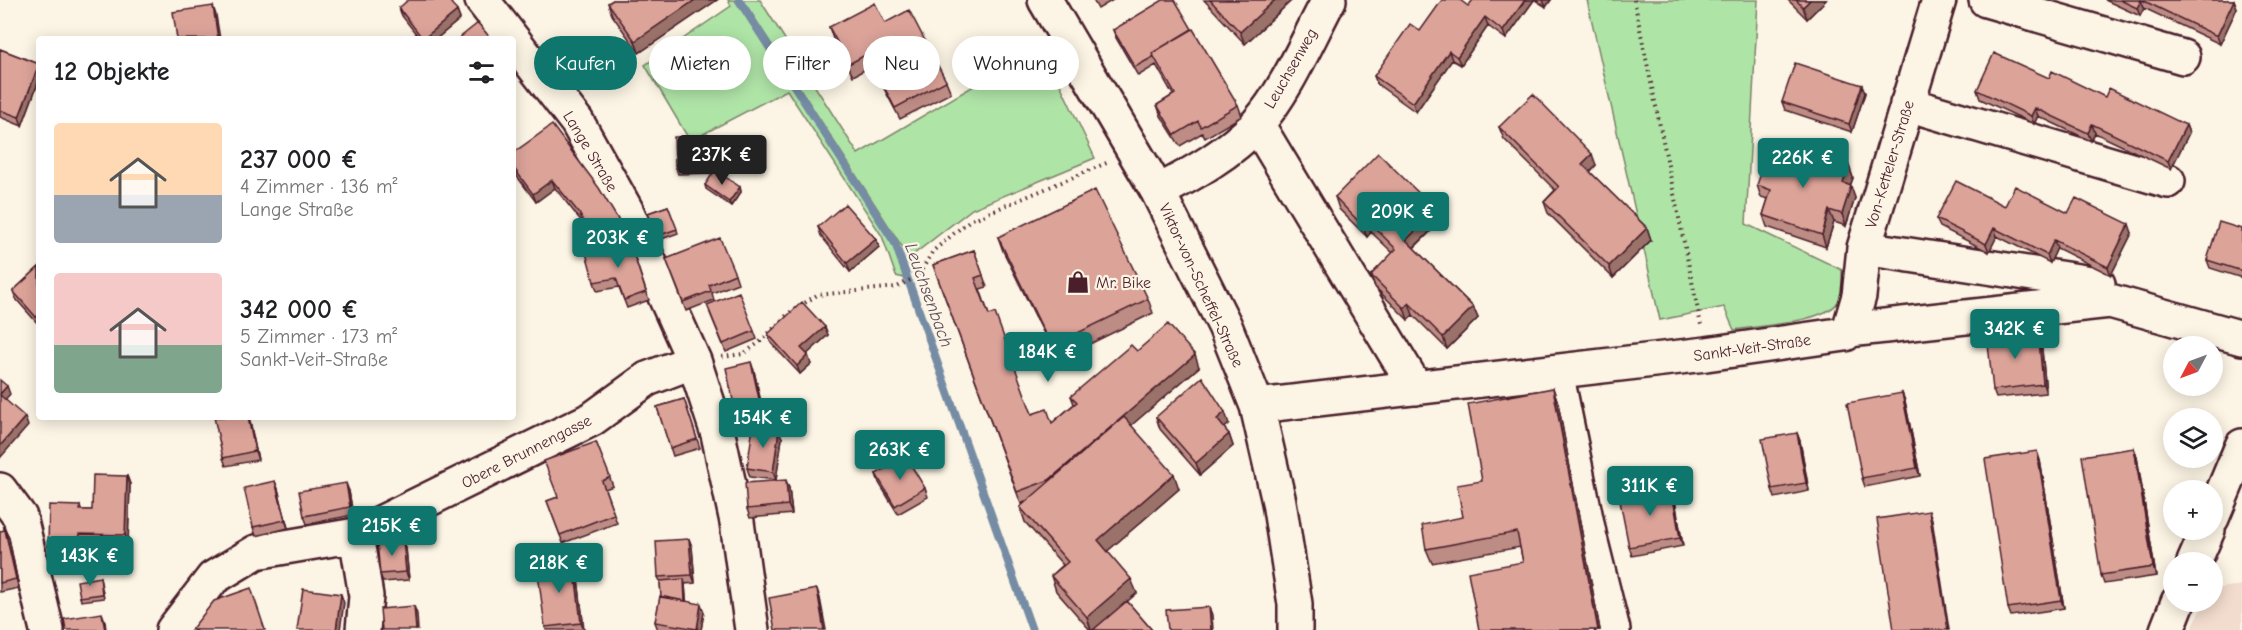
<!DOCTYPE html>
<html lang="de">
<head>
<meta charset="utf-8">
<style>
  :root { --surface:#fff; --page:#f6f6f6; --text:#202124; --muted:#757577; --accent:#0f766e }
  body { margin:0; font-family:"Comic Neue",sans-serif; background:var(--page); color:var(--text); height:100vh; display:flex; flex-direction:column; font-size:22px; white-space:nowrap }
  * { box-sizing:border-box; margin:0 }
  p { font-size:20px; color:var(--muted) }
  .icon { flex:none; width:33px; height:33px; fill:none; stroke:currentColor; stroke-width:2; stroke-linecap:round; stroke-linejoin:round }
  .map { position:relative; flex:1; overflow:hidden }
  .panel { position:absolute; left:36px; top:36px; width:480px; height:384px; display:flex; flex-direction:column; background:var(--surface); border-radius:6px; box-shadow:0 3px 15px #0003 }
  .panel>* { flex:none }
  .guide { position:absolute; left:534px; top:36px; width:570px; height:54px; display:flex; gap:12px }
  .needle { width:39px; rotate:229deg }
  .controls { position:absolute; left:2163px; top:336px; display:grid; gap:12px }
  .controls a { display:grid; place-items:center; width:60px; height:60px; border-radius:50%; background:var(--surface); box-shadow:0 3px 15px #0003; font-size:30px }
  .price { position:absolute; translate:-50% -51px; padding:0 14px; border-radius:6px; background:var(--accent); color:#fff; font-size:20px; line-height:39px; filter:drop-shadow(0 2px 3px #0008) }
  .price::after { content:''; position:absolute; left:50%; top:36px; width:18px; height:14px; margin-left:-9px; background:inherit; clip-path:polygon(0 0,100% 0,50% 100%) }
  .price.active { background:#222; color:#fff }
  ul { padding:0; list-style:none }
  li { display:flex; align-items:center; gap:18px; height:150px; padding:0 18px }
  li span { display:grid; place-items:center; flex:none; width:168px; height:120px; border-radius:6px; color:#555 }
  li>.icon { margin-inline-start:auto }
  span .icon { width:72px; height:72px; fill:#fffc; stroke-width:1 }
  li b { font-size:26px }
  h2 { display:flex; justify-content:space-between; align-items:center; height:72px; padding:0 18px; font-size:26px }
  .pill { padding:0 21px; border-radius:27px; background:var(--surface); box-shadow:0 3px 15px #0003; font-size:21px; line-height:54px }
  .pill.active { background:var(--accent); color:#fff }
  .map>svg:first-child { display:block }
  .built { fill:#f2dcce }
  .green { fill:#afe4a7; stroke:#7c8269; stroke-width:1.5 }
  .lines { fill:none; stroke-linecap:round; stroke-linejoin:round }
  .stream { stroke:#758ca4; stroke-width:8 }
  .minor-casing { stroke:#4a1f2b; stroke-width:38 }
  .path { stroke:#4a1f2b; stroke-width:4; stroke-dasharray:1.5 4.5; stroke-linecap:butt }
  .minor { stroke:#fcf5e5; stroke-width:33 }
  .wall { fill:#bd8c84; stroke:#4a1f2b; stroke-width:1.5 }
  .shaded-wall { fill:#9a726b; stroke:#4a1f2b; stroke-width:1.5 }
  .building { fill:#dca399; stroke:#4a1f2b; stroke-width:1.5 }
  .labels { text-anchor:middle; stroke-width:4.5; stroke-linejoin:round; paint-order:stroke }
  .street-label { font-size:16px; fill:#4a1f2b; stroke:#fcf5e5 }
  .poi-label { font-size:16px; fill:#4a1f2b; stroke:#fcf5e5; text-anchor:start }
  .water-label { font-size:18px; font-style:italic; fill:#5c4c5d; stroke:#fcf5e5 }
</style>
</head>
<body>
<div class="map">
<svg width="2242" height="630" viewBox="0 0 2242 630">
  <rect width="100%" height="100%" fill="#fcf5e5"/>
  <filter id="ink" filterUnits="userSpaceOnUse"><feTurbulence type="fractalNoise" baseFrequency=".0167" numOctaves="2"/><feDisplacementMap in="SourceGraphic" scale="12" xChannelSelector="R" yChannelSelector="G"/><feConvolveMatrix kernelMatrix="1 2 1 2 8 2 1 2 1" color-interpolation-filters="sRGB"/></filter>
  <g filter="url(#ink)">
    <!-- built -->
    <path class="built" d="M2242,585V630H2191L2204,602H2212L2213,589Z"/>
    <!-- green -->
    <path class="green" d="M728,0H735L892,243L904,278L896,276L882,236L787,90L690,141L645,65L731,6Z
      M743,0H760L858,154L1042,46L1095,158L972,209L913,255L917,263L912,271L903,248Z
      M1587,0H1758L1746,224L1842,270C1842,281 1844,293 1838,302C1826,322 1757,326 1734,330L1724,307L1660,320Z"/>
    <g class="lines">
      <!-- stream -->
      <path class="stream" d="M739,0L895,243L1032,630"/>
      <!-- minor casing -->
      <g class="minor-casing">
        <path id="minor" d="M482,0L577,122L626,210L694,361L718,434L737,522L752,630
          M1045,0L1158,192L1225,326L1257,406L1279,502L1295,604V630
          M1986,0L2183,57
          M1907,104L2168,181
          M1257,124L1416,388
          M1158,192C1192,174 1230,153 1257,124C1286,92 1308,39 1329,0
          M1864,248L2098,284
          M1849,330L1859,296L1864,248L1939,0
          M1556,372L1590,538L1613,630
          M1257,406L1706,354L1845,334L1849,330L2110,301L2242,338
          M0,490L20,517L47,630
          M2212,518L2242,446
          M356,535L366,596L363,630
          M2194,562L2208,530
          M173,630L213,578L256,552L356,535L592,419L647,379L694,361
          M2167,630L2178,602"/>
      </g>
      <!-- path -->
      <path class="path" d="M1634,0L1701,325
        M722,357L743,354L760,342L789,313L817,295L897,287L918,276L933,251L969,221L1109,162"/>
      <!-- minor -->
      <use href="#minor" class="minor"/>
    </g>
    <!-- wall -->
    <path class="wall" d="M613,0H717L639,53L612,15L608,3Z
      M1093,0H1113L1098,9Z
      M1204,0H1292L1245,44Z
      M1534,0L1506,39L1488,26L1461,65L1452,60L1416,112L1377,84L1374,76L1420,31L1468,6Z
      M1535,0H1551L1546,7Z
      M1788,0H1826L1807,19Z
      M2105,0H2234L2237,8L2220,44L2144,8L2140,16Z
      M399,8L457,11L460,19L436,39H420L402,16Z
      M885,23L946,81L951,93L900,119L872,66L853,76L833,39L829,27Z
      M1113,30L1238,105L1242,116L1205,138L1202,133L1180,146L1161,116L1157,105L1173,95L1156,65L1138,76L1116,38Z
      M0,49L39,64V80L22,126L0,117Z
      M2049,78L2186,125L2189,133L2171,169L2095,133L2091,141L2038,116L2034,124L1980,99L1977,90Z
      M1862,85L1865,93L1852,132L1785,110L1782,102Z
      M1499,127L1596,165L1590,172L1647,228L1651,240L1613,278L1548,213L1544,202L1555,190L1504,139Z
      M707,137L710,145L711,173L678,174L675,165Z
      M513,153L625,231L628,240L616,246L630,243L649,300L627,308L619,287L597,291L594,282L598,251L582,222L555,188L536,202L513,171Z
      M1807,158L1849,166L1853,178L1850,186L1855,198L1846,226L1834,222L1826,247L1767,227L1763,215L1768,199L1761,197L1757,185Z
      M705,185L740,187L741,192L731,206L706,189Z
      M1335,197L1436,210L1440,222L1414,248L1473,307L1478,318L1447,349L1413,315L1408,320L1375,287L1371,275L1393,253L1371,232L1367,237L1339,209Z
      M668,206L678,233L659,240L648,213Z
      M2068,213L2132,233L2111,275L2057,248L2050,263L1997,236L1989,252L1940,227L1936,219Z
      M818,227L879,247L850,272L821,236Z
      M2242,229V278L2210,268L2207,260Z
      M998,237L1148,299L1153,313L1057,360L1003,251Z
      M974,250L987,287L980,289L989,315L1032,414L1052,423L1074,404L1071,396L1137,351L1199,367L1131,425L1179,489L1107,551L1137,593L1127,601L1152,630H1090L1056,591L1051,576L1063,565L1025,522L1020,507L1025,502L1021,504L933,265Z
      M666,259L735,274L738,283L712,293L714,300L686,311Z
      M39,267V325L16,299L13,291Z
      M710,313L754,331L757,339L726,352Z
      M825,327L828,335L807,354L811,364L800,374L771,343L768,334Z
      M2038,330L2041,339L2046,393L1996,398L1993,390Z
      M754,371L764,416L739,422L736,414Z
      M1553,388L1558,403L1600,630H1479L1523,562L1520,547L1432,563L1426,549L1463,517L1482,481Z
      M1902,393L1905,401L1920,476L1865,487L1862,478Z
      M684,399L700,448L673,456L657,407Z
      M249,417L258,460L226,466L223,458Z
      M1156,417L1229,424L1224,428L1229,434L1233,446L1200,475L1160,429Z
      M1797,433L1800,441L1809,491L1775,498L1772,489Z
      M782,438L776,480L750,477L747,468Z
      M596,442L613,486L605,489L617,523L563,543L547,501L558,497Z
      M2134,448L2137,457L2156,576L2104,584L2101,575Z
      M2040,460L2064,608L2011,616L2008,608Z
      M876,474L925,488L928,497L898,514L879,483Z
      M127,476L130,484L128,544L82,542V555L51,554L48,546L80,506L81,510H92Z
      M789,488L792,514L750,518L747,509Z
      M278,489L288,528L256,536L253,527Z
      M349,491L353,515L307,524L304,516Z
      M1674,495L1683,546L1632,556L1629,547Z
      M5,530L9,538L19,588L0,592V531Z
      M689,539L692,547L695,583L685,584L686,601L704,612L701,630H658L655,622L661,597L660,581L658,577Z
      M406,548L409,580L383,582L380,574Z
      M577,570L584,630H546L545,627Z
      M100,577L104,598L81,601L80,597Z"/>
    <!-- shaded-wall -->
    <path class="shaded-wall" d="M695,0H717L639,53L635,41Z
      M1275,0H1292L1245,44L1240,32Z
      M1525,0H1534L1506,39L1503,31Z
      M1543,0H1551L1546,7Z
      M1810,0H1826L1807,19L1803,7Z
      M2141,0L2144,8L2140,16L2137,8Z
      M2234,0L2237,8L2220,44L2217,36Z
      M213,6L216,15L220,39H218Z
      M457,11L460,19L436,39H423Z
      M1485,17L1488,26L1461,65L1457,57Z
      M1449,51L1452,60L1416,112L1413,103Z
      M39,64V80L22,126L19,117Z
      M1862,85L1865,93L1852,132L1849,124Z
      M2035,108L2038,116L2034,124L2031,116Z
      M2092,124L2095,133L2091,141L2088,133Z
      M2186,125L2189,133L2171,169L2168,161Z
      M707,137L710,145L711,173L708,164Z
      M1592,154L1596,165L1586,176L1582,164Z
      M1849,166L1853,178L1847,195L1843,183Z
      M552,180L555,188L536,202L533,194Z
      M1851,186L1855,198L1846,226L1842,214Z
      M740,187L741,192L731,206L729,202Z
      M1436,210L1440,222L1410,251L1406,240Z
      M1829,210L1834,222L1826,247L1822,235Z
      M1367,220L1371,232L1367,237L1362,225Z
      M2129,224L2132,233L2111,275L2108,267Z
      M1647,228L1651,240L1613,278L1609,266Z
      M1994,228L1997,236L1989,252L1986,244Z
      M876,239L879,247L850,272L847,263Z
      M2054,240L2057,248L2050,263L2047,255Z
      M1409,303L1413,315L1408,320L1404,308Z
      M1473,307L1478,318L1447,349L1443,337Z
      M39,315V325L36,317Z
      M825,327L828,335L804,357L801,348Z
      M2038,330L2041,339L2046,393L2043,384Z
      M808,355L811,364L800,374L797,366Z
      M1195,355L1199,367L1054,492L1049,480Z
      M751,362L754,371L764,416L761,408Z
      M7,386L10,394L2,403L0,394Z
      M1553,388L1558,403L1600,630H1598Z
      M1902,393L1905,401L1920,476L1917,468Z
      M1225,412L1229,424L1221,431L1217,419Z
      M25,417L28,426L0,458V446Z
      M248,417H249L258,460L255,451Z
      M779,430L782,438L776,480L773,472Z
      M1797,433L1800,441L1809,491L1806,483Z
      M1229,434L1233,446L1200,475L1196,463Z
      M2134,448L2137,457L2156,576L2153,567Z
      M2037,451L2040,460L2064,608L2061,600Z
      M1174,474L1179,489L1103,555L1098,540Z
      M127,476L130,484L128,544L125,535Z
      M786,480L789,488L792,514L788,505Z
      M275,481L278,489L288,528L285,520Z
      M346,483L349,491L353,515L350,507Z
      M1671,486L1674,495L1683,546L1680,538Z
      M1929,511L1932,519L1949,630H1948Z
      M5,530L9,538L19,588L16,579Z
      M79,534L82,542V555L79,547Z
      M689,539L692,547L695,583L692,575Z
      M403,540L406,548L409,580L406,572Z
      M574,562L577,570L584,630L581,623Z
      M684,579L685,584L687,609L685,605Z
      M1131,579L1137,593L1094,630H1091L1087,617Z
      M817,589L820,598L826,630H824Z
      M341,594L344,603L340,630H336Z
      M701,604L704,612L701,630H697Z
      M414,606L417,614L418,630H416Z
      M1209,607L1212,615L1213,630H1211Z
      M102,613L105,621L106,630H105Z"/>
    <!-- building -->
    <path class="building" d="M408,0H449L457,11L423,39L399,8Z
      M613,0H695L635,41L608,3Z
      M1163,0H1175L1192,29L1152,53L1153,57L1135,67L1113,30Z
      M1210,0H1275L1240,32Z
      M1442,0H1460L1468,6L1473,0H1525L1503,31L1485,17L1457,57L1449,51L1413,103L1374,76L1410,24L1420,31Z
      M1796,0H1810L1803,7Z
      M2120,0H2141L2137,8Z
      M2142,0H2234L2217,36Z
      M875,3L885,23L909,10L946,81L895,108L867,54L849,64L829,27Z
      M213,6L218,39H177L173,12Z
      M478,23L491,39H458Z
      M1193,29L1238,105L1201,127L1198,121L1175,135L1157,105L1175,94L1152,53Z
      M0,49L39,64L19,117L0,110Z
      M1994,53L2049,78L2052,71L2105,97L2109,88L2186,125L2168,161L2092,124L2088,133L2035,108L2031,116L1977,90Z
      M1795,63L1862,85L1849,124L1782,102Z
      M1533,94L1592,154L1582,164L1647,228L1609,266L1544,202L1559,187L1499,127Z
      M552,125L599,188L625,231L597,247L579,213L552,180L533,194L513,167V153Z
      M674,137H707L708,164L675,165Z
      M1770,146L1807,158L1809,152L1849,166L1843,183L1851,186L1842,214L1829,210L1822,235L1763,215L1771,190L1757,185Z
      M1378,153L1436,210L1406,240L1473,307L1443,337L1409,303L1404,308L1371,275L1396,249L1367,220L1362,225L1335,197Z
      M715,170L740,187L729,202L705,185Z
      M1956,181L2005,206L2015,186L2068,213L2076,198L2129,224L2108,267L2054,240L2047,255L1994,228L1986,244L1936,219Z
      M1095,190L1148,299L1051,346L998,237Z
      M845,204L876,239L847,263L818,227Z
      M668,206L677,229L657,236L648,213Z
      M2219,222L2242,229V271L2207,260Z
      M720,238L735,274L709,285L711,291L683,302L666,259Z
      M630,243L646,292L624,300L616,278L594,282L586,253Z
      M974,250L983,275L975,278L989,315L995,313L1032,414L1047,409L1052,423L1077,402L1071,396L1131,345L1137,351L1168,324L1195,355L1049,480L1017,492L933,265Z
      M39,267V315L36,317L13,291Z
      M739,292L754,331L723,344L707,305Z
      M802,302L825,327L801,348L808,355L797,366L768,334Z
      M2038,330L2043,384L1993,390L1987,335Z
      M751,362L761,408L736,414L726,368Z
      M1202,377L1225,412L1217,419L1229,434L1196,463L1156,417Z
      M0,380L7,386L0,394Z
      M1553,388L1598,630H1479L1468,572L1523,562L1517,532L1426,549L1422,525L1463,517L1457,485L1482,481L1468,404Z
      M1902,393L1917,468L1862,478L1847,403Z
      M0,395L25,417L0,446Z
      M684,399L697,439L670,448L657,407Z
      M214,417H248L255,451L223,458Z
      M1124,417L1174,474L1098,540L1131,579L1087,617L1051,576L1068,562L1020,507Z
      M753,427L779,430L773,472L747,468Z
      M1797,433L1806,483L1772,489L1762,439Z
      M596,442L610,477L602,481L614,514L560,535L547,501L558,497L544,461Z
      M2134,448L2153,567L2101,575L2082,456Z
      M2037,451L2061,600L2008,608L1985,459Z
      M906,457L925,488L895,506L876,474Z
      M93,475L127,476L125,535L79,534V547L48,546L49,505L80,506V510H92Z
      M786,480L788,505L747,509L745,483Z
      M275,481L285,520L253,527L244,488Z
      M346,483L350,507L304,516L299,491Z
      M1671,486L1680,538L1629,547L1619,496Z
      M1929,511L1948,630H1894L1877,519Z
      M5,530L16,579L0,583V531Z
      M689,539L692,575L658,577L656,541Z
      M403,540L406,572L380,574L377,542Z
      M574,562L581,623L545,627L537,566Z
      M100,577L102,594L80,597L77,581Z
      M684,579L685,601L661,597L660,581Z
      M251,588L265,630H191L214,601Z
      M303,589L341,594L336,630H297Z
      M817,589L824,630H775L769,598Z
      M660,596L701,604L697,629L655,622Z
      M1127,601L1152,630H1093Z
      M414,606L416,630H382L380,609Z
      M1209,607L1211,630H1168L1166,610Z
      M102,613L105,630H66L64,619Z"/>
  </g>
  <!-- icons -->
  <defs>
    <g id="shop-bare" transform="scale(1.8)"><path d="M-5-2.5h2.3a2.7 3.5 0 0 1 5.4 0H5L5.5 6h-11ZM-1.5-2.5h3a1.5 2.3 0 0 0-3 0Z" fill="#4a1f2b" stroke="#fcf5e5" stroke-width="2.5" paint-order="stroke"/></g>
  </defs>
  <g fill-rule="evenodd">
    <use href="#shop-bare" x="1078" y="282"/>
  </g>
  <g class="labels">
    <!-- street labels -->
    <g class="street-label">
      <text transform="translate(1290 68) rotate(-60)" y="6">Leuchsenweg</text>
      <text transform="translate(591 151) rotate(59)" y="6">Lange Straße</text>
      <text transform="translate(1889 164) rotate(-73)" y="6">Von-Ketteler-Straße</text>
      <text transform="translate(1202 285) rotate(65)" y="6">Viktor-von-Scheffel-Straße</text>
      <text transform="translate(1752 347) rotate(-8)" y="6">Sankt-Veit-Straße</text>
      <text transform="translate(526 451) rotate(-27)" y="6">Obere Brunnengasse</text>
    </g>
    <!-- poi labels -->
    <g class="poi-label">
      <text x="1096" y="288">Mr. Bike</text>
    </g>
    <!-- water labels -->
    <g class="water-label">
      <text transform="translate(929 295) rotate(70)" y="6">Leuchsenbach</text>
    </g>
  </g>
</svg>
<div class="controls">
<a><svg class="needle" viewBox="-14 -14 28 28"><path d="M0-13l5 13h-10z" fill="#e53935"/><path d="M0 13l5-13h-10z" fill="#757577"/></svg></a>
<a><svg class="icon" aria-label="layers" viewBox="0 0 24 24"><path d="M12 4l9 5-9 5-9-5zM3 14l9 5 9-5"/></svg></a>
<a>+</a>
<a>−</a>
</div>
<b class="price active" style="left:722px;top:186px">237K €</b>
<b class="price" style="left:1803px;top:189px">226K €</b>
<b class="price" style="left:1403px;top:243px">209K €</b>
<b class="price" style="left:618px;top:269px">203K €</b>
<b class="price" style="left:2015px;top:360px">342K €</b>
<b class="price" style="left:1048px;top:383px">184K €</b>
<b class="price" style="left:763px;top:449px">154K €</b>
<b class="price" style="left:900px;top:481px">263K €</b>
<b class="price" style="left:1650px;top:517px">311K €</b>
<b class="price" style="left:392px;top:557px">215K €</b>
<b class="price" style="left:90px;top:587px">143K €</b>
<b class="price" style="left:559px;top:594px">218K €</b>
<div class="guide">
<a class="pill active">Kaufen</a>
<a class="pill">Mieten</a>
<a class="pill">Filter</a>
<a class="pill">Neu</a>
<a class="pill">Wohnung</a>
</div>
<section class="panel">
<h2>12 Objekte<svg class="icon" aria-label="filters" viewBox="0 0 24 24"><path d="M4 7h16M4 17h16"/><circle cx="9" cy="7" r="2"/><circle cx="15" cy="17" r="2"/></svg></h2>
<ul>
<li><span style="background:linear-gradient(#ffd9b3 60%,#9aa5b1 0)"><svg class="icon" aria-label="home" viewBox="0 0 24 24"><path d="M3 11l9-7 9 7M6 9v11h12V9"/></svg></span><div><b>237 000 €</b><p>4 Zimmer · 136 m²</p><p>Lange Straße</p></div></li>
<li><span style="background:linear-gradient(#f6c9c9 60%,#7fa58c 0)"><svg class="icon" aria-label="home" viewBox="0 0 24 24"><path d="M3 11l9-7 9 7M6 9v11h12V9"/></svg></span><div><b>342 000 €</b><p>5 Zimmer · 173 m²</p><p>Sankt-Veit-Straße</p></div></li>
</ul>
</section>
</div>
</body>
</html>
